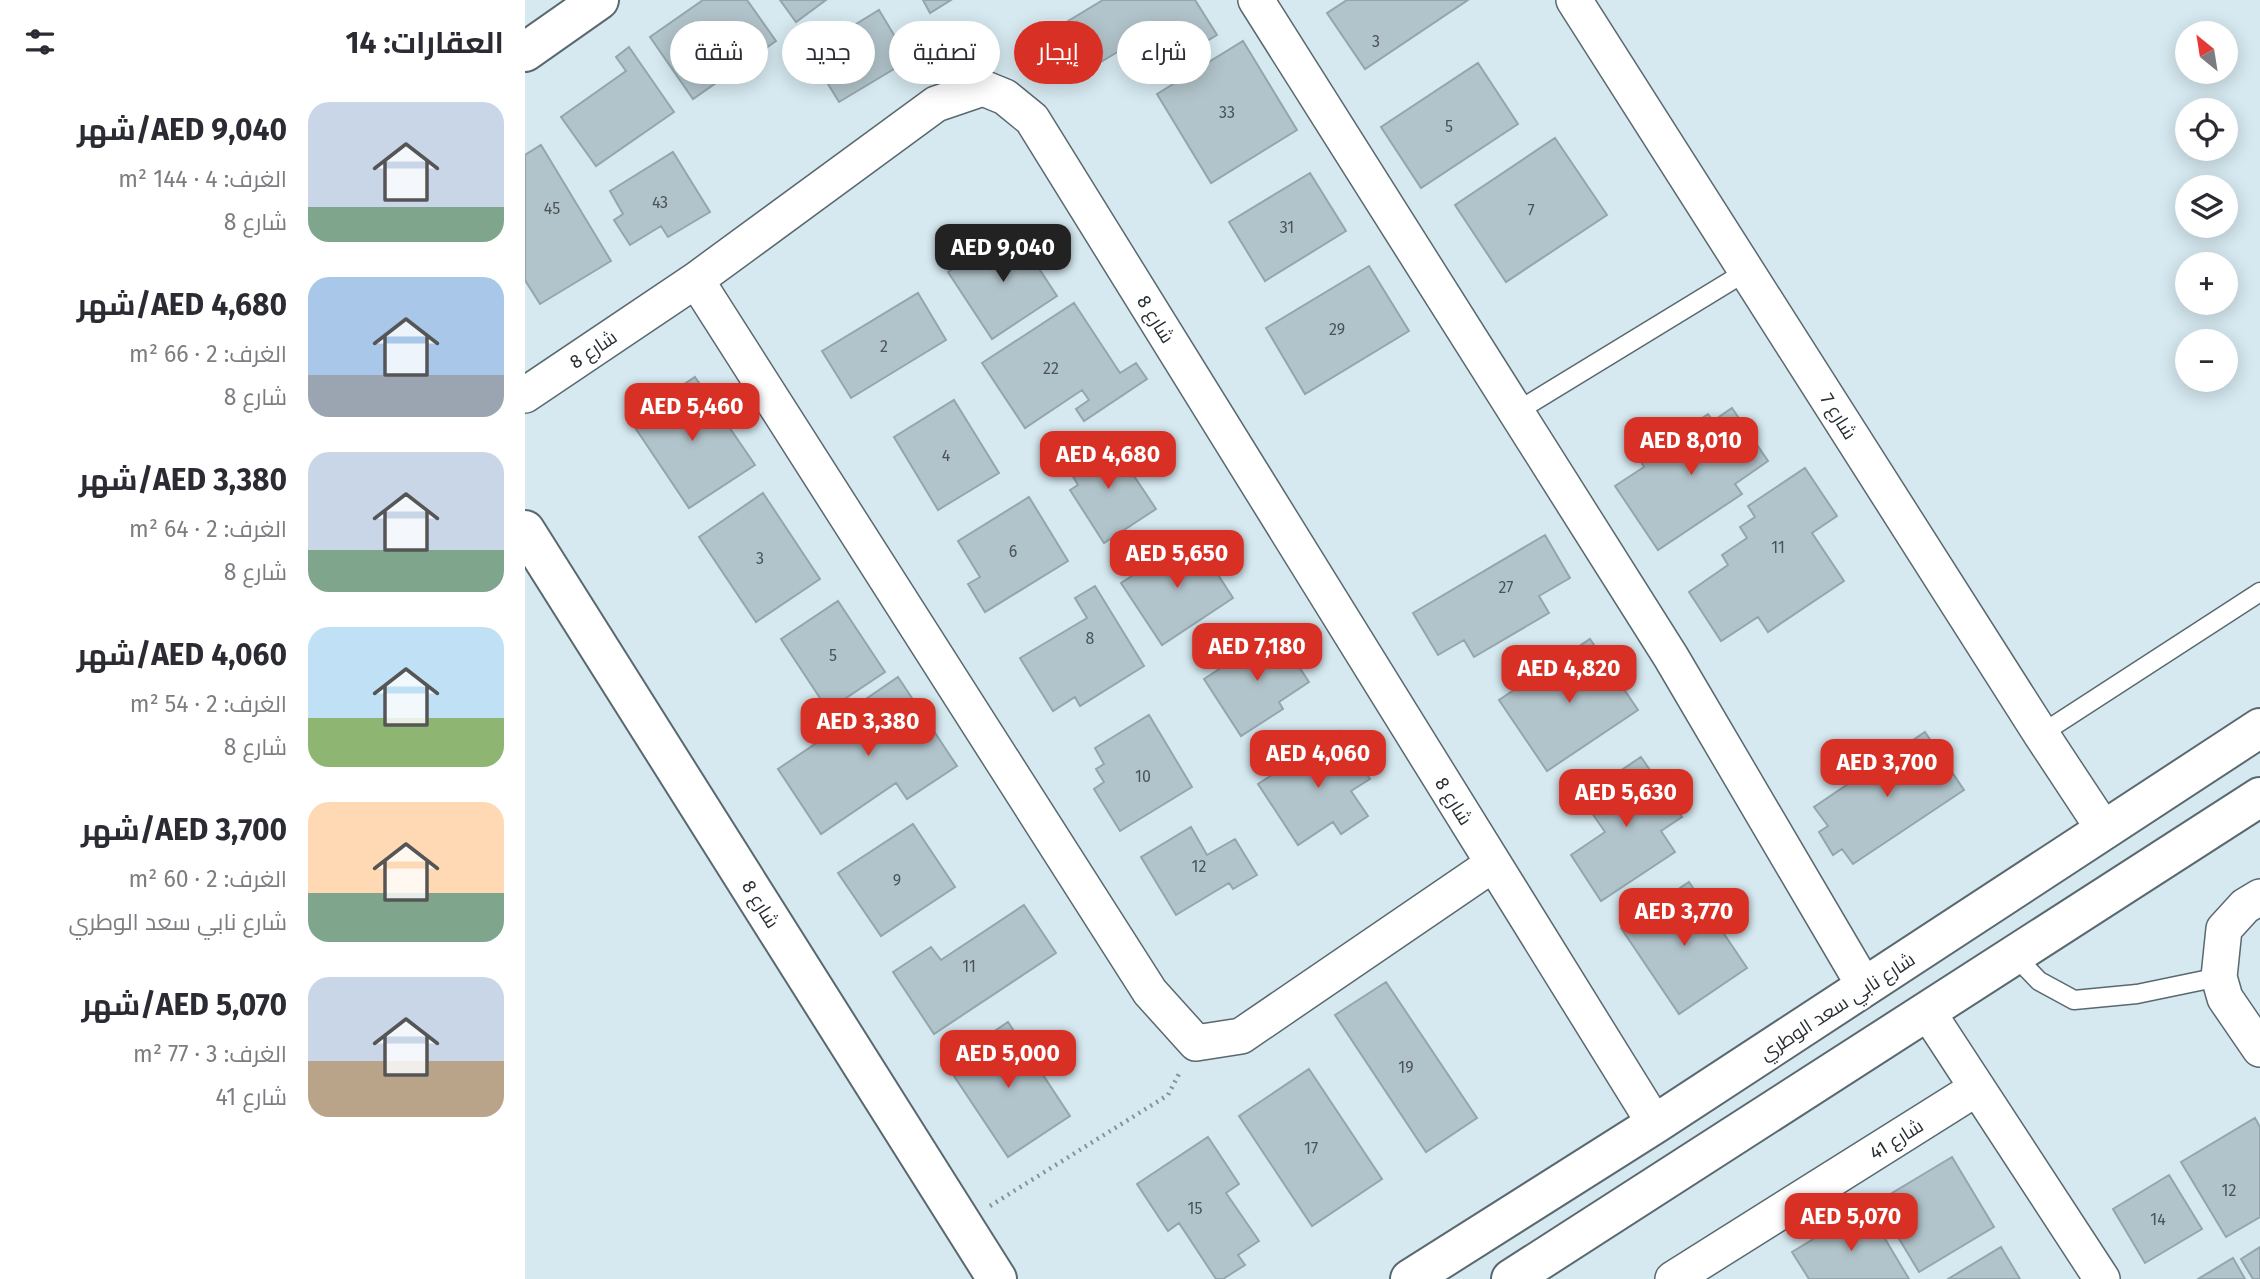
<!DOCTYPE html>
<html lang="ar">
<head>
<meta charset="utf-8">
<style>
  :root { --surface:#fff; --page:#f2f2f3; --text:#2b2b33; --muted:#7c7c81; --accent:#d93025 }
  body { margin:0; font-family:"Fira Sans",Cairo,sans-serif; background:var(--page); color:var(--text); direction:rtl; height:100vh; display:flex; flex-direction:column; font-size:26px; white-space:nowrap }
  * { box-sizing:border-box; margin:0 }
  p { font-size:23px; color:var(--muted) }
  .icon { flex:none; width:38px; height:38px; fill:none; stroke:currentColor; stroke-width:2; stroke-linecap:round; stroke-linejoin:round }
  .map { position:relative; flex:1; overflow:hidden; direction:ltr }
  .panel { display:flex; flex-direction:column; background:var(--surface); width:525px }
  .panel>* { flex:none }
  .hud { position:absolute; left:21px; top:21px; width:665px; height:63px; direction:rtl; display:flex; gap:14px }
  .needle { width:46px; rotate:330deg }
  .fabs { position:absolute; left:1650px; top:21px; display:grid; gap:14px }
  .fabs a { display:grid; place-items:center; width:63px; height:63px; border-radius:50%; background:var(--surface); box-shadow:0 4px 18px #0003; font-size:35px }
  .price { position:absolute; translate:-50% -60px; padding:0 16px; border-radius:14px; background:var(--accent); color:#fff; font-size:23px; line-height:46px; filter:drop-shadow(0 2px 4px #0008) }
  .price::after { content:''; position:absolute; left:50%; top:42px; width:21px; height:16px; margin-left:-10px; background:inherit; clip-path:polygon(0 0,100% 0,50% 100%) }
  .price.active { background:#222; color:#fff }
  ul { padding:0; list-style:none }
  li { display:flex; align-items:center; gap:21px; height:175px; padding:0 21px }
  li span { display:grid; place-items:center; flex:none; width:196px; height:140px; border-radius:21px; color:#555 }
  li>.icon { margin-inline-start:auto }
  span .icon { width:84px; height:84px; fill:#fffc; stroke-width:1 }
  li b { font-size:30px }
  h2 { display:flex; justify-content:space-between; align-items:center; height:84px; padding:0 21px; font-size:30px }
  .pill { padding:0 24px; border-radius:32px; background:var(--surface); box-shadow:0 4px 18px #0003; font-size:24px; line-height:63px }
  .pill.active { background:var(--accent); color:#fff }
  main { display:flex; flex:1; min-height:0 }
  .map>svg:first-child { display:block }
  .building { fill:#b2c4cb; stroke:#94a6ac; stroke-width:2 }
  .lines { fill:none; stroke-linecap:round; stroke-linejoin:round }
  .service-casing { stroke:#59696f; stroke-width:21 }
  .minor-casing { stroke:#59696f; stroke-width:38 }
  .tertiary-casing { stroke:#59696f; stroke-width:42 }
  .path { stroke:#869499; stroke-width:4.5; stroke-dasharray:2 5; stroke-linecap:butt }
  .service { stroke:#fff; stroke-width:18 }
  .minor { stroke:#fff; stroke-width:35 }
  .tertiary { stroke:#fff; stroke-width:38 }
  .labels { text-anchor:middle; stroke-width:6; stroke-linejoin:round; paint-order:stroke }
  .number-label { font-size:16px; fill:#4a5458 }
  .street-label { font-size:19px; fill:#272e31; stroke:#fff }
</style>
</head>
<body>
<main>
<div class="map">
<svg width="1735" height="1279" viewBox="0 0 1735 1279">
  <rect width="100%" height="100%" fill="#d6e9f0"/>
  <!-- building -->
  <path class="building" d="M178,0H222L251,41L168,99L125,37Z
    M255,0H301L271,22Z
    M398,0H426L405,13Z
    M578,0H670L692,35L639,67L630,52L615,62L604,45L566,68L538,24Z
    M822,0H943L840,69L802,13Z
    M354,10L384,60L314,102L284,53Z
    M718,41L772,130L686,183L632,94Z
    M104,47L149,112L71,166L36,117L101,71L91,57Z
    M953,63L993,124L896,188L856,127Z
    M1030,138L1082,215L981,282L930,205Z
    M16,145L86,261L15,304L0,280V155Z
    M148,152L185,212L143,237L136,226L105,245L89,220L98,214L85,191Z
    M785,173L821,231L740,281L704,222Z
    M488,229L532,296L467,339L423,272Z
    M844,266L884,331L780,394L741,328Z
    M393,293L421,340L326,398L297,351Z
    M549,303L595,373L611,363L622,379L559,421L551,409L564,400L557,390L500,428L457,363Z
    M170,377L230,465L164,508L105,420Z
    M429,400L474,473L413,510L369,437Z
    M1207,408L1243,461L1210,484L1217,494L1133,550L1090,486L1119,467L1115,460L1183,414L1188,421Z
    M583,437L631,509L579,543L545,490L553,485L541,465Z
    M1280,468L1312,516L1287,533L1319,581L1243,632L1233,617L1196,641L1164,592L1203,565L1197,555L1222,538L1215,527L1230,517L1223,506Z
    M238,493L295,579L231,622L174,537Z
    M504,497L543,561L460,612L443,584L455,577L433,541Z
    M1020,535L1045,578L1014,596L1024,613L949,657L939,640L913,655L888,613Z
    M668,536L708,598L637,645L596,583Z
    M570,586L619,666L555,706L550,697L528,711L495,658L562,618L550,598Z
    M313,601L360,672L303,710L256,639Z
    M751,632L784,682L754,702L758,709L716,736L679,679Z
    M1065,639L1113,710L1022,771L974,700Z
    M373,677L432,766L382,799L371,783L296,834L253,769L327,719L322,712Z
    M624,715L667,787L595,831L569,789L579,782L571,769L579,764L570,748Z
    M814,731L845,779L826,791L843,816L816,834L808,822L773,845L733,784Z
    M1400,732L1439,790L1328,864L1317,849L1308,855L1294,832L1303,826L1289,807Z
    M1116,757L1157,817L1136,831L1150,852L1076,901L1046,855L1080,832L1056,797Z
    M388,824L430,887L356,936L313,873Z
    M666,827L682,855L710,839L732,875L708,889L704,883L651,915L616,857Z
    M1164,882L1222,968L1154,1014L1096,928Z
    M499,905L531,953L409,1034L368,972L406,947L416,960Z
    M861,982L952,1118L901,1152L810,1015Z
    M483,1022L545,1116L483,1157L421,1064Z
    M784,1069L857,1179L787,1226L714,1116Z
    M1730,1118L1735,1127V1217L1701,1237L1656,1162Z
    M683,1137L714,1184L701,1193L734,1241L713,1255L720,1265L698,1279H691L654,1223L643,1231L612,1184Z
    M1427,1157L1469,1227L1394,1272L1352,1202Z
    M1644,1175L1677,1229L1620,1263L1588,1209Z
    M1341,1207L1384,1279H1284L1267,1252Z
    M1476,1247L1495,1279H1423Z
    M1735,1247V1279H1728L1716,1259Z
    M1708,1258L1720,1279H1673Z"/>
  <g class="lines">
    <!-- service casing -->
    <g class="service-casing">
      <path id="service" d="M991,412L1222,271
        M1516,734L1735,592
        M1489,955L1514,981L1549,1000L1612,994L1694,977"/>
    </g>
    <!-- minor casing -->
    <g class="minor-casing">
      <path id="minor" d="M731,0L1146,657L1340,987
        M1049,0L1516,734L1580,831
        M171,280L625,992L671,1043L716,1036L968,864
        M0,395L171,280L411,104L458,88L480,97L507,119L1130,1124
        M1735,897L1720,906L1699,929L1694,977L1700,998L1735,1049
        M1402,1011L1577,1279
        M1148,1279L1452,1088"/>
    </g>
    <!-- tertiary casing -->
    <g class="tertiary-casing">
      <path id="tertiary" d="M0,52L74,0
        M0,530L472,1279
        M885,1279L1130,1124L1735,728
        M986,1279L1735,797"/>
    </g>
    <!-- path -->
    <path class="path" d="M465,1206L643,1095L655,1072"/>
    <!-- service -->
    <use href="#service" class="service"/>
    <!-- minor -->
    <use href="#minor" class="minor"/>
    <!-- tertiary -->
    <use href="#tertiary" class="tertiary"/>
  </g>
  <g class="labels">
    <!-- number labels -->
    <g class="number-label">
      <text x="851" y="47">3</text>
      <text x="702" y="118">33</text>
      <text x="924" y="132">5</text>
      <text x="135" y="208">43</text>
      <text x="27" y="214">45</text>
      <text x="1006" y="216">7</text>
      <text x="762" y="233">31</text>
      <text x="812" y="335">29</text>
      <text x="359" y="352">2</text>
      <text x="526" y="374">22</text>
      <text x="421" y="461">4</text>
      <text x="1253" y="553">11</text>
      <text x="488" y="557">6</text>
      <text x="235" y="564">3</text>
      <text x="981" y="593">27</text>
      <text x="565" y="644">8</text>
      <text x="308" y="661">5</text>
      <text x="618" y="782">10</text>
      <text x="674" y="872">12</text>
      <text x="372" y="886">9</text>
      <text x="444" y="972">11</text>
      <text x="881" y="1073">19</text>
      <text x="786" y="1154">17</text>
      <text x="1704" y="1196">12</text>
      <text x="670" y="1214">15</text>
      <text x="1633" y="1225">14</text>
    </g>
    <!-- street labels -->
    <g class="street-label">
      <text transform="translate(631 319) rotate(58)" y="7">شارع 8</text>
      <text transform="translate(68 349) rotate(-34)" y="7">شارع 8</text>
      <text transform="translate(1314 416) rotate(58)" y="7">شارع 7</text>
      <text transform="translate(929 801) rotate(58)" y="7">شارع 8</text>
      <text transform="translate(236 904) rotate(58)" y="7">شارع 8</text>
      <text transform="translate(1312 1006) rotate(-33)" y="7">شارع نابي سعد الوطري</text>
      <text transform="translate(1371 1139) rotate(-32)" y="7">شارع 41</text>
    </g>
  </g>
</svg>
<div class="fabs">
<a><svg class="needle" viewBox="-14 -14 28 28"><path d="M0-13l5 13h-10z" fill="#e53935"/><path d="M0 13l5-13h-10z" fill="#7c7c81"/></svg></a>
<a><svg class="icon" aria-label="locate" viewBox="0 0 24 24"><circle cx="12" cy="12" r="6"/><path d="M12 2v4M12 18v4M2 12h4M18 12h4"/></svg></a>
<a><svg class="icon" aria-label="layers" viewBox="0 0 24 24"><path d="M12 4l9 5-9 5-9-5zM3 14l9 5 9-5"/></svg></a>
<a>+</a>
<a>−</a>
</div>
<b class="price active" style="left:478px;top:284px">AED 9,040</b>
<b class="price" style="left:167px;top:443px">AED 5,460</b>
<b class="price" style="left:1166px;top:477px">AED 8,010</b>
<b class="price" style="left:583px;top:491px">AED 4,680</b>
<b class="price" style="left:652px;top:590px">AED 5,650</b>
<b class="price" style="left:732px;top:683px">AED 7,180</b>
<b class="price" style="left:1044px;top:705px">AED 4,820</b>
<b class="price" style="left:343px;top:758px">AED 3,380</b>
<b class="price" style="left:793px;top:790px">AED 4,060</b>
<b class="price" style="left:1362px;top:799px">AED 3,700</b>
<b class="price" style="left:1101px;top:829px">AED 5,630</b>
<b class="price" style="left:1159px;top:948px">AED 3,770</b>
<b class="price" style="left:483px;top:1090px">AED 5,000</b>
<b class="price" style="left:1326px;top:1253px">AED 5,070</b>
<div class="hud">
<a class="pill">شراء</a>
<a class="pill active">إيجار</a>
<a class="pill">تصفية</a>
<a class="pill">جديد</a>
<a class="pill">شقة</a>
</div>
</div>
<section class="panel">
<h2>العقارات: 14<svg class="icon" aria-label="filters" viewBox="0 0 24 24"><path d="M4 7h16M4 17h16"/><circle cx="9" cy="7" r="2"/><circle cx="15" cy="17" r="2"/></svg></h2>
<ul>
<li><span style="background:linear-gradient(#c9d6e8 75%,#7fa58c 0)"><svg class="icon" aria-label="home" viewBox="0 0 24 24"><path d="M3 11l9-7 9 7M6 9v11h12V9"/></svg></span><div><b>AED 9,040/شهر</b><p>الغرف: 4 · 144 m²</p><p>شارع 8</p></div></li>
<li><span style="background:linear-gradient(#a9c7e8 70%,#9aa5b1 0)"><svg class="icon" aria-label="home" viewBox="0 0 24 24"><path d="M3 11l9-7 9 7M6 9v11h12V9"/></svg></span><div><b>AED 4,680/شهر</b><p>الغرف: 2 · 66 m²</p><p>شارع 8</p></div></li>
<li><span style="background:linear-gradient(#c9d6e8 70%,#7fa58c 0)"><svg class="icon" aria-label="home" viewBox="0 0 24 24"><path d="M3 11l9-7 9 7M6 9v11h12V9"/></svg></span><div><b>AED 3,380/شهر</b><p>الغرف: 2 · 64 m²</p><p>شارع 8</p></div></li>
<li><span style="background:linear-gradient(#bfe0f5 65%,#8fb573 0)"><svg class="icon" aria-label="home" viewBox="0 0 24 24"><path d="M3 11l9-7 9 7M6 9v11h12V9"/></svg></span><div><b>AED 4,060/شهر</b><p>الغرف: 2 · 54 m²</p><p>شارع 8</p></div></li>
<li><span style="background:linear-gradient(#ffd9b3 65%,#7fa58c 0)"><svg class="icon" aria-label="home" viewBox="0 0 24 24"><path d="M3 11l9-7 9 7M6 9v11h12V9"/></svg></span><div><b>AED 3,700/شهر</b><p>الغرف: 2 · 60 m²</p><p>شارع نابي سعد الوطري</p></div></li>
<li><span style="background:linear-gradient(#c9d6e8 60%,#b9a48a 0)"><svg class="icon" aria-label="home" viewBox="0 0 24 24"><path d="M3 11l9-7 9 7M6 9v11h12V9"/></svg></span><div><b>AED 5,070/شهر</b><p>الغرف: 3 · 77 m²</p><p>شارع 41</p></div></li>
</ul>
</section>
</main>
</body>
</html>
